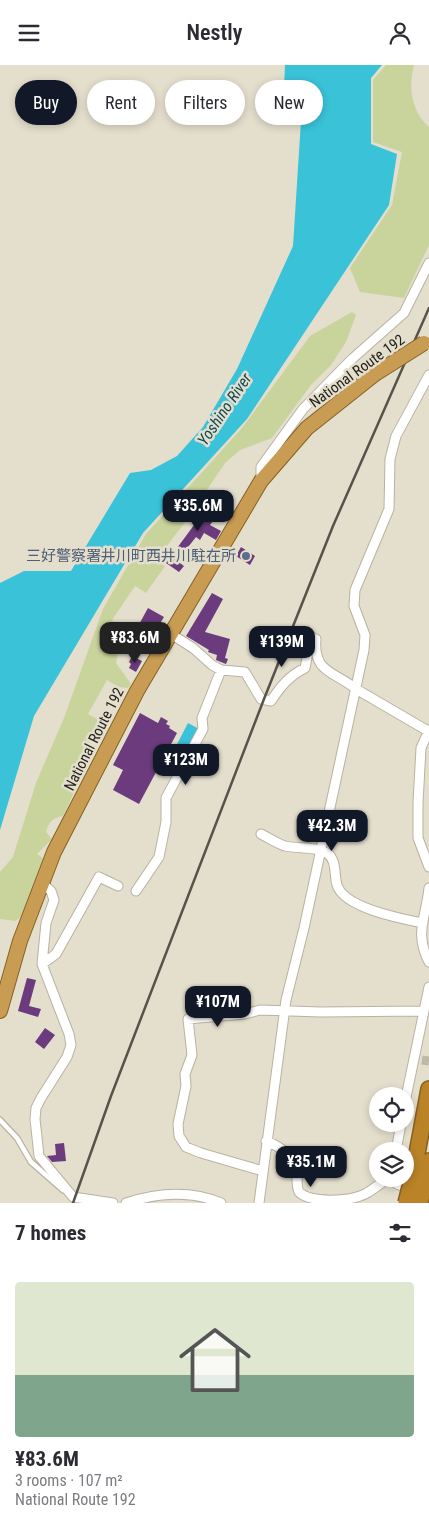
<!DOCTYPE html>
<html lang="en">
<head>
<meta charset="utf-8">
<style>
  :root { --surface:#fff; --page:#f7f7f7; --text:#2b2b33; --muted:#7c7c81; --accent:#111827 }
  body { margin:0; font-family:"Roboto Condensed","Noto Sans JP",sans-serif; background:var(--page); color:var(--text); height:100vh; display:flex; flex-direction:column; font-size:19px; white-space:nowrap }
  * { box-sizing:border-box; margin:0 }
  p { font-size:16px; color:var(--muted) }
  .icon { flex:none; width:28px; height:28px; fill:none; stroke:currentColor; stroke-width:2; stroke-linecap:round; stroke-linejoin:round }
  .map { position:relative; height:1138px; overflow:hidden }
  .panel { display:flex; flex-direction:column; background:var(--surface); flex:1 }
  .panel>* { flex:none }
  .top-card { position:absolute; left:15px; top:15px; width:400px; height:45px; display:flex; gap:10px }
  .tools { position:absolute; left:369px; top:1022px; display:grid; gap:10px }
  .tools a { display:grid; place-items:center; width:45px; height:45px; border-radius:50%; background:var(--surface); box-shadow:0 2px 8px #0003; font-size:25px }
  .price { position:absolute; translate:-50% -42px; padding:0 11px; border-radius:10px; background:var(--accent); color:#fff; font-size:16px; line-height:32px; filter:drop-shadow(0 1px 2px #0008) }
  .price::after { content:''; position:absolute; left:50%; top:30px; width:15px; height:11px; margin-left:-8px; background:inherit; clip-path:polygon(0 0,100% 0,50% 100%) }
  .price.selected { background:#222; color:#fff }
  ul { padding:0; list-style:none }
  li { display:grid; align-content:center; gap:10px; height:265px; padding:0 15px }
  li span { display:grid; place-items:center; height:155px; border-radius:5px; color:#555 }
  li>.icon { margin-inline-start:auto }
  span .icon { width:90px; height:90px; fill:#fffc; stroke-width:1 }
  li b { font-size:21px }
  h2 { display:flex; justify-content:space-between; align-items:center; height:60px; padding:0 15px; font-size:21px }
  .pill { padding:0 18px; border-radius:22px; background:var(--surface); box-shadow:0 2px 8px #0003; font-size:18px; line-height:45px }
  .pill.selected { background:var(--accent); color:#fff }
  header { display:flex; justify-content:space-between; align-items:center; height:65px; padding:0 15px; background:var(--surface); font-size:22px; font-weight:600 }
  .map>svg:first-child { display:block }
  .green { fill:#c9d39c }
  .water { fill:#3ac2d9 }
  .building { fill:#6c3b7d }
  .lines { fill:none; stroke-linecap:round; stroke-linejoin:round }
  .minor-tunnel { stroke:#beb8a9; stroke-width:9; stroke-dasharray:9 4.5; stroke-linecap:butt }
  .service-casing { stroke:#b9b2a2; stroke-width:7 }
  .minor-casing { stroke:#b9b2a2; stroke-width:11 }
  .trunk-casing { stroke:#866123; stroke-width:16 }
  .motorway-casing { stroke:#866123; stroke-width:18 }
  .service { stroke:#fff; stroke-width:4.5 }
  .minor { stroke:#fff; stroke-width:9 }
  .trunk { stroke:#c89c53; stroke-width:14 }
  .motorway { stroke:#ba8328; stroke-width:15 }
  .rail { stroke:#56534a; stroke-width:2.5 }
  .trunk-bridge-casing { stroke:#866123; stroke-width:16; stroke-linecap:butt }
  .motorway-bridge-casing { stroke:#866123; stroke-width:18; stroke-linecap:butt }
  .trunk-bridge { stroke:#c89c53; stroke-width:14 }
  .motorway-bridge { stroke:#ba8328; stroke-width:15 }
  .service-dot { fill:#5c6f8a; stroke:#e4decd; stroke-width:2 }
  .labels { text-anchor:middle; stroke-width:5; stroke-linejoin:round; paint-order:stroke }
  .street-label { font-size:15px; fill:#24211b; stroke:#e4decd }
  .service-label { font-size:15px; fill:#4e5e75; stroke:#e4decd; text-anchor:end }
  .water-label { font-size:16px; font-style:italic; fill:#124b55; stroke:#e4decd }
</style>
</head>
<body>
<header><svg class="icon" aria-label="menu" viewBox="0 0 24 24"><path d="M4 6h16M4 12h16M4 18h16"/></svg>Nestly<svg class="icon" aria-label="person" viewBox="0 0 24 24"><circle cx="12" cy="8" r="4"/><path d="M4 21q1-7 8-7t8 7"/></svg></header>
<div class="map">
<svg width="429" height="1138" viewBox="0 0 429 1138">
  <rect width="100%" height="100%" fill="#e4decd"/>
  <!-- green -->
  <path class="green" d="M386,0H414C408,22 411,46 429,62V180L404,233L360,227L350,203L392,140L402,87L373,77V15Z
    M352,247L356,250L346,277L331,300L311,320L272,373L240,385L225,398L186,456L156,495L165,501L146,528L135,521L112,555L115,558L113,579L118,587L116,598L131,619L128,623L119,622L107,615L88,649L100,656L88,682L90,693L63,751C52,753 49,757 46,767L52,774L37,789L43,793L21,851L16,856L0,854V807L13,792L36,718L64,653L103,544L146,469L242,363L310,271Z"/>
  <!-- water -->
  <path class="water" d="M285,0H382L371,13V79L397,89L389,140L247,354L143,468L34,651L0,765V518L24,506H71L130,408L151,405L177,391L203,362L237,304L293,181L302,40L284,22Z
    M188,658L199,664L185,691L174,685Z"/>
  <!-- building -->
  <path class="building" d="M214,433L225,439L210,460L221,466L216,475L204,468L200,475L196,472L177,496L184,501L179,507L166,498Z
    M241,482L255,491L250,500L236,491Z
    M212,528L223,534L205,567L230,574L225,593L228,594L226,599L216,595L217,590L208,587L209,585L186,571Z
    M148,543L164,552L159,560L154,557L143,576L139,573L138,575L132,572Z
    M132,591L142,596L136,607L129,603L131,599L129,597Z
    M140,648L158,658L161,652L168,656L166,659L170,661L169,663L177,668L139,739L113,725L123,705L113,700Z
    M27,913L36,915L29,941L41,944L38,952L18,946Z
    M45,963L55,970L44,984L35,977Z
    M64,1078L66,1096L52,1097L47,1091L56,1090L55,1079Z"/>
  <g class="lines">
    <!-- minor-tunnel -->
    <path class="minor-tunnel" d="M422,995L429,996"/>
    <!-- service casing -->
    <g class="service-casing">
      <path id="service" d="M0,1055L17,1073L31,1097L63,1125"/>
    </g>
    <!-- minor casing -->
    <g class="minor-casing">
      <path id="minor" d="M261,416V402L303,344L352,294L404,248L429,198
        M171,569L193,583L212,600L221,605L245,607L261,634L271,636C281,621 289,611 305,603L311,572L316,574C313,608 334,606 356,624L428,666
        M429,665L421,683L418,738V773L429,802
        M261,769C269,773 276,778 285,781C298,784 315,781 327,788C337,795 334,810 337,820C344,843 402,854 423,858
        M42,818L51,826L54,835L46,858L42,899L69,969L71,980L67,992L41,1033L36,1043L35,1054L39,1091L73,1132L113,1138
        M429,823C426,853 414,868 429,897
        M136,826L159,792L166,757V733L203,664L202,653L221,605
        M42,899L56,889L99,812L118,821
        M405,1037L429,922
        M266,1076C284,1083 294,1092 297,1112C297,1117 297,1123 299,1127C310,1138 349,1137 365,1129C373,1125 380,1118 388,1114
        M396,1086L401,1059
        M263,1106L201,1088L186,1082L179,1071L178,1059L186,1021L185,1009L192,990L188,954L245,949L260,945L321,947L423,946
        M388,1114L399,1120L414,1124
        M126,1138C157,1128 190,1125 221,1138
        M259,1138L286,935L304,863L364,585L365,570L354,541L355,525L389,444L390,394L396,371L429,310"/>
    </g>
    <!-- trunk casing -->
    <g class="trunk-casing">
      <path id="trunk" d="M0,946L20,876L54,787L137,626L261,416L307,363L375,309"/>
    </g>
    <!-- motorway casing -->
    <g class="motorway-casing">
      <path id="motorway" d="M413,1110L429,1024
        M426,1113L429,1096"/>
    </g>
    <!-- service -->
    <use href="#service" class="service"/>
    <!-- minor -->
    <use href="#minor" class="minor"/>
    <!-- trunk -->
    <use href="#trunk" class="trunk"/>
    <!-- motorway -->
    <use href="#motorway" class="motorway"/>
    <!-- rail -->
    <path class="rail" d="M73,1138L111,1031L264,634L333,461L429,243"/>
    <!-- trunk-bridge casing -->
    <g class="trunk-bridge-casing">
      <path id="trunk-bridge" d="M375,309L424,278"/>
    </g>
    <!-- motorway-bridge casing -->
    <g class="motorway-bridge-casing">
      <path id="motorway-bridge" d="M406,1138L413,1110
        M420,1138L426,1113"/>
    </g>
    <!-- trunk-bridge -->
    <use href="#trunk-bridge" class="trunk-bridge"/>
    <!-- motorway-bridge -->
    <use href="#motorway-bridge" class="motorway-bridge"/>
  </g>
  <!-- markers -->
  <circle class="service-dot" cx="246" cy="491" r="5"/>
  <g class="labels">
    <!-- street labels -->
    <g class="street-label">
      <text transform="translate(357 306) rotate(-36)" y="5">National Route 192</text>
      <text transform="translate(94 674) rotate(-63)" y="5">National Route 192</text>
    </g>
    <!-- service labels -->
    <g class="service-label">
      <text x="236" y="496">三好警察署井川町西井川駐在所</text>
    </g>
    <!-- water labels -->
    <g class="water-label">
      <text transform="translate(224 344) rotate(-56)" y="6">Yoshino River</text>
    </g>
  </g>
</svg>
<div class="tools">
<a><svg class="icon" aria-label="locate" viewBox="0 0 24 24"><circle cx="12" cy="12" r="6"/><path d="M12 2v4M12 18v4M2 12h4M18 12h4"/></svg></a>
<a><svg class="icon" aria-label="layers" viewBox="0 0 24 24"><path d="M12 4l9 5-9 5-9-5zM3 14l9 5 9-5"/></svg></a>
</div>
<b class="price" style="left:198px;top:467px">¥35.6M</b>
<b class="price selected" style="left:135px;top:599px">¥83.6M</b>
<b class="price" style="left:282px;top:603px">¥139M</b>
<b class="price" style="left:186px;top:721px">¥123M</b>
<b class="price" style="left:332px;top:787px">¥42.3M</b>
<b class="price" style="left:218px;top:963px">¥107M</b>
<b class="price" style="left:311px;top:1123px">¥35.1M</b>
<div class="top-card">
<a class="pill selected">Buy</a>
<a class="pill">Rent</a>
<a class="pill">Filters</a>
<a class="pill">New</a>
</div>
</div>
<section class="panel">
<h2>7 homes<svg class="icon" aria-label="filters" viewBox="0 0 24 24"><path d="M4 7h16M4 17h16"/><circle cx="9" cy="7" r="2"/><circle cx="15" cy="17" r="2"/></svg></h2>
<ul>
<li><span style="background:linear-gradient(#dfe7d0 60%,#7fa58c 0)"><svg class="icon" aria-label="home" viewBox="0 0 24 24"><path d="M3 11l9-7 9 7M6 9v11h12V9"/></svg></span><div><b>¥83.6M</b><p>3 rooms · 107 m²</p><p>National Route 192</p></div></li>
</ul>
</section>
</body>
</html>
